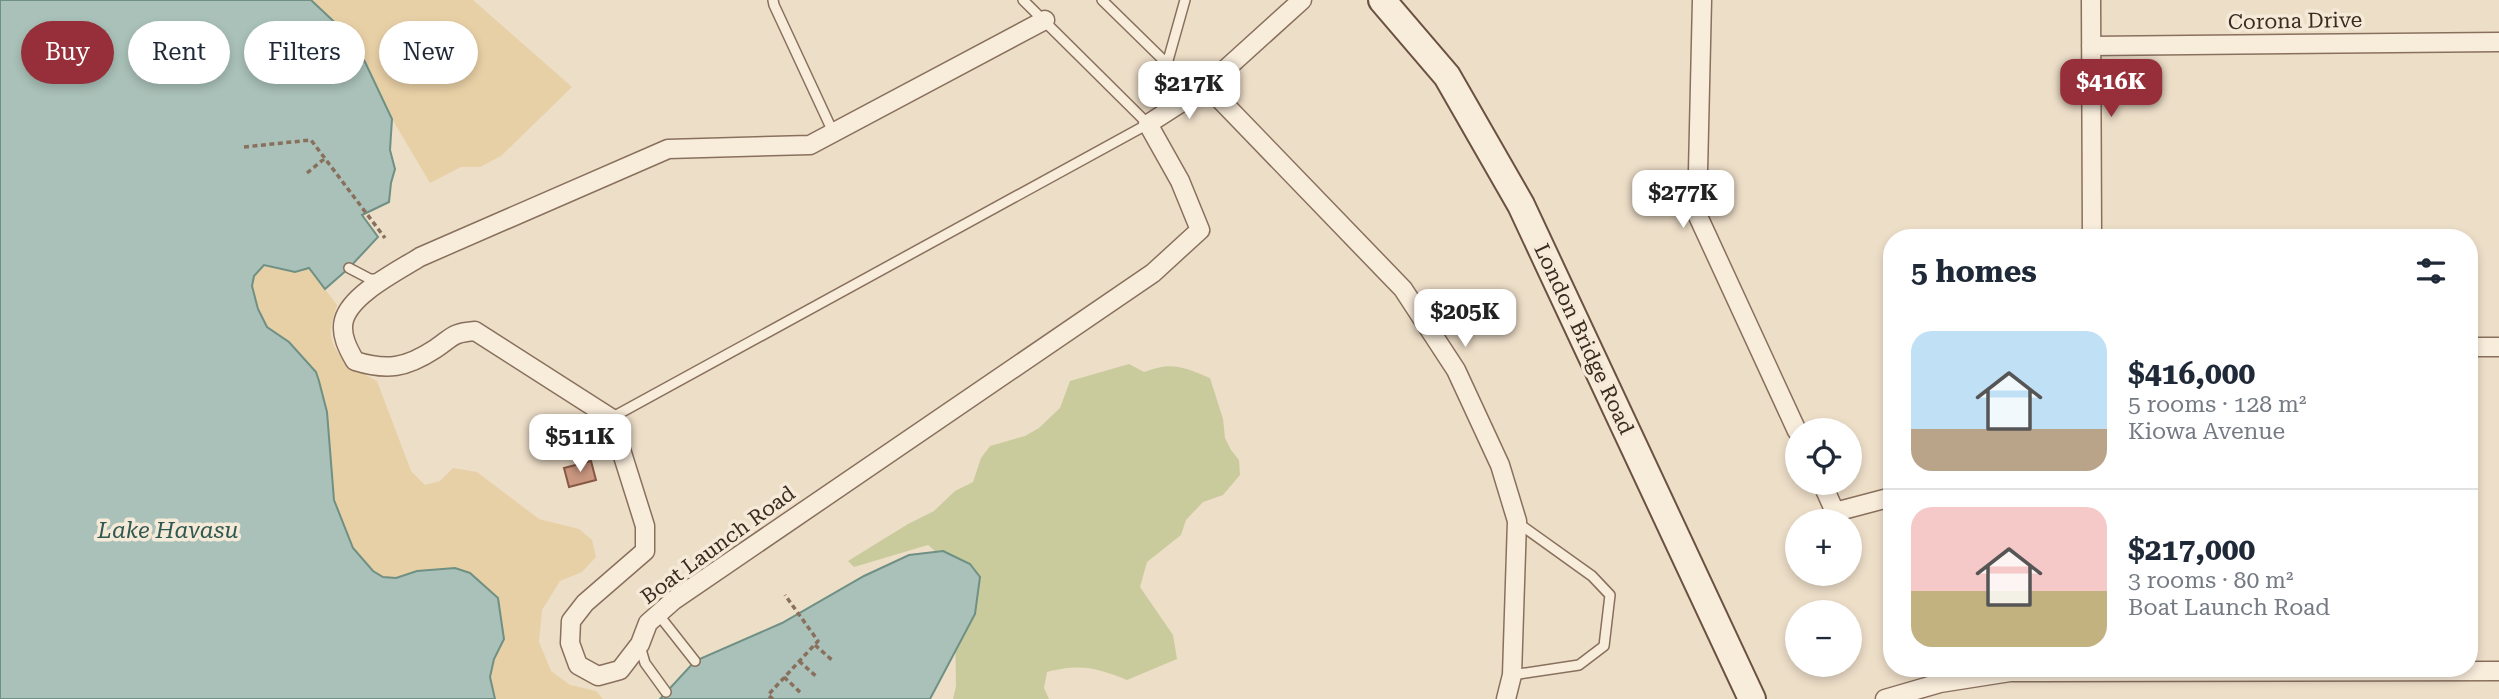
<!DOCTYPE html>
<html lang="en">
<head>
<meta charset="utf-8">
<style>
  :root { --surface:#fff; --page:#f2f2f3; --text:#1f2937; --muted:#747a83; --line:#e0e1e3; --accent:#962f3a }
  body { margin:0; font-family:"Roboto Serif",serif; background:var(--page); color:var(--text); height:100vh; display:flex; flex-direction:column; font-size:26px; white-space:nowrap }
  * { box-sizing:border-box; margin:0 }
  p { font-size:23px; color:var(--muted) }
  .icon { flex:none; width:38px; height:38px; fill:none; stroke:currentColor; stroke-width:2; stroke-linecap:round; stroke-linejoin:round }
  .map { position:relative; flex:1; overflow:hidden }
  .details { position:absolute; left:1883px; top:229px; width:595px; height:448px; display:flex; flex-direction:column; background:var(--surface); border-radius:28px; box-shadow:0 4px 10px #0003 }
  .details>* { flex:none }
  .hud { position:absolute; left:21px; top:21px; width:665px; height:63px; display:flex; gap:14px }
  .buttons { position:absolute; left:1785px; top:418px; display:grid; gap:14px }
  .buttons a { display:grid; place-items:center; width:77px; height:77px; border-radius:50%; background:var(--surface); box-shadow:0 4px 10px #0003; font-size:35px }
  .price { position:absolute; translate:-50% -60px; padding:0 16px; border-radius:14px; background:#fff; color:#222; font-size:23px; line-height:46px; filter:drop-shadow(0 2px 4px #0008) }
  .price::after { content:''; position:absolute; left:50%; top:42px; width:21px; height:16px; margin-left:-10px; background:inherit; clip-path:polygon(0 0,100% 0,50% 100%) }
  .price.on { background:var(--accent); color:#fff }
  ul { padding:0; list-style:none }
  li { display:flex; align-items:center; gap:21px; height:175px; padding:0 28px }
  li+li { border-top:2px solid var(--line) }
  li span { display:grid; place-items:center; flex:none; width:196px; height:140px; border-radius:21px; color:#555 }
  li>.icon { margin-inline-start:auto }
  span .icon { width:84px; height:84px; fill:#fffc; stroke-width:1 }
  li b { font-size:30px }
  h2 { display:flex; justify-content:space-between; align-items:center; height:84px; padding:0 28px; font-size:30px }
  .pill { padding:0 24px; border-radius:32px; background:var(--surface); box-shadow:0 4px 10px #0003; font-size:24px; line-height:63px }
  .pill.on { background:var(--accent); color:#fff }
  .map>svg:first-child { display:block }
  .green { fill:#cacb9c }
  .sand { fill:#e8d0a6 }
  .water { fill:#a9c1b8; stroke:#6f9084; stroke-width:2 }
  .building { fill:#ca977f; stroke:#875844; stroke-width:2 }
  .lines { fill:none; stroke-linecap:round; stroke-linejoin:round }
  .lane-casing { stroke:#89705d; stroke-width:12 }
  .street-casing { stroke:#89705d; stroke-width:21 }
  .secondary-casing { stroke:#6b5140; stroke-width:30 }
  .path { stroke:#89705d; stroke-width:3.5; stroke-dasharray:5 3.5; stroke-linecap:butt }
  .lane { stroke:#f8ecdb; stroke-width:9 }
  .street { stroke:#f8ecdb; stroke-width:18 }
  .secondary { stroke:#f8ecdb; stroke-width:26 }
  .labels { text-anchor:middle; stroke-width:7; stroke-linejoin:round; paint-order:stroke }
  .street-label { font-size:21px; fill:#3a2a20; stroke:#f5e9d7 }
  .water-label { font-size:23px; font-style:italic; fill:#305952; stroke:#f5e9d7 }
</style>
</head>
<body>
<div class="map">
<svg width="2499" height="699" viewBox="0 0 2499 699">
  <rect width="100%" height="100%" fill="#eddec8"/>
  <!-- green -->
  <path class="green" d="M1129,364L1144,372C1173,361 1183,367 1210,378L1223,419L1225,438L1231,450L1239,460L1240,475L1223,495L1203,502L1186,520L1181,535L1147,562L1140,587L1173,635L1177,659L1127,680C1094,667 1081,664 1047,672L1044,688L1049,699H953L956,686L954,568L928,545L854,567L848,561L908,524L934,511L955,491L973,482L981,458L990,446L1025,436L1039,428L1060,408L1070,381Z"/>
  <!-- sand -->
  <path class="sand" d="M311,0H473L572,87L501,156L480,167H461L430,183L392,119L365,62L347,34Z
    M264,265L309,268L337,305C335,312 332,320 331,327C328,355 356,370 377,381L411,471L425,485L440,481L453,468L477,472L539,519L579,529L592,540L596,557L582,572L560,581L542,610L539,642L551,671L570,685L596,691L603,699H495L490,677L494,659L504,639L498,598L480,581L417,571L396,578L383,577L373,571L353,548L334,500L327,412L319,381L316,372L289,342L267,327L258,309L252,286L254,276Z"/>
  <!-- water -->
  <path class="water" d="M0,0H311L347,34L365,62L392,119L390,150L395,169L391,183L389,202L362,215L378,237L349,268L325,289L309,268L295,272L264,265L254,276L252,286L258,309L267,327L289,342L316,372L319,381L327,412L334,500L353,548L373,571L383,577L396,578L417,571L455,568L470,573L498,598L504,639L494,659L490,677L495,699H0Z
    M943,551L970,564L980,577L975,614L930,699H660L695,661L782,623L864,576L909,555Z"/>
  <!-- building -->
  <path class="building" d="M591,461L596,480L569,487L564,468Z"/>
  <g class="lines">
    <!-- lane casing -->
    <g class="lane-casing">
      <path id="lane" d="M773,0L774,5L833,132
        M1102,0L1197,93
        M1167,64L1185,0
        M349,268L370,279H379
        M611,418L1148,124L1023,0
        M658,614L695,661
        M640,646L645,663L666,692
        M1512,675L1579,665L1604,646L1610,595L1592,576L1518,523"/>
    </g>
    <!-- street casing -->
    <g class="street-casing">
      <path id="street" d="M1702,0L1697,214L1797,431
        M2091,0L2092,238
        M1045,20L810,145L668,149L420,257C398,271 351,294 344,320C340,334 348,349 355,361C387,371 406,368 435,349C453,337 451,333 475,331L611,418L645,526V551L585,603L571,621L570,643L578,665L598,676L620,670L640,644L648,623L674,600L1153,273L1200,230L1180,181L1148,124L1207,86L1302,0
        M2091,46L2499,42
        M1207,86L1403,289L1456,370L1500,465L1517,521L1512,675L1506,699
        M2469,347H2499
        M1822,483L1835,512L1892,497
        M1885,699L1940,683L2010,672L2499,671"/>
    </g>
    <!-- secondary casing -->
    <g class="secondary-casing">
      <path id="secondary" d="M1382,0L1447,76L1521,205L1752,699"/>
    </g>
    <!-- path -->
    <path class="path" d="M244,147L311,140L385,238
      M307,173L324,159
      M815,645L833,661
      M799,661L818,678
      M784,677L802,694
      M773,699L768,695L818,641L785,595"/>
    <!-- lane -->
    <use href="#lane" class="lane"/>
    <!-- street -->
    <use href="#street" class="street"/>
    <!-- secondary -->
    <use href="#secondary" class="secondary"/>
  </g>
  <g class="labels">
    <!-- street labels -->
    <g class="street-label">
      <text transform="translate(2295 21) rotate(-1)" y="7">Corona Drive</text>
      <text transform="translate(1584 339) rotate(65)" y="7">London Bridge Road</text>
      <text transform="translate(718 545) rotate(-36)" y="7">Boat Launch Road</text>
    </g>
    <!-- water labels -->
    <g class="water-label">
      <text x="168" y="538">Lake Havasu</text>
    </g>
  </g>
</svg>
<div class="buttons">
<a><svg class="icon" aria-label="locate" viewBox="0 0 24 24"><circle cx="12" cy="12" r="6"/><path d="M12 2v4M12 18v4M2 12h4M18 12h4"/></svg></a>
<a>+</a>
<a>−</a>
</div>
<b class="price on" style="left:2111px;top:119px">$416K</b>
<b class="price" style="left:1189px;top:121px">$217K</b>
<b class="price" style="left:1683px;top:230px">$277K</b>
<b class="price" style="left:1465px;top:349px">$205K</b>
<b class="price" style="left:580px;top:474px">$511K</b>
<div class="hud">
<a class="pill on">Buy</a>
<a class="pill">Rent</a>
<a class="pill">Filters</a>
<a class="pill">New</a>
</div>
<section class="details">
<h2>5 homes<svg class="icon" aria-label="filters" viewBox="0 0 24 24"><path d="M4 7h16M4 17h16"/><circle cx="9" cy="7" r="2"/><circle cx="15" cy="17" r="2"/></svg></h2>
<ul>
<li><span style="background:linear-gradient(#bfe0f5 70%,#b9a48a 0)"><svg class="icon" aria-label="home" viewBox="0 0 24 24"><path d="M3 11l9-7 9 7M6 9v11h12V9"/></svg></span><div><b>$416,000</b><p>5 rooms · 128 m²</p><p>Kiowa Avenue</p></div></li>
<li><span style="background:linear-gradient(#f6c9c9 60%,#c2b280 0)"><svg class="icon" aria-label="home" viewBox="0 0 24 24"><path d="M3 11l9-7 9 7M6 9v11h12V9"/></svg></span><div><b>$217,000</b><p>3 rooms · 80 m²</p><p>Boat Launch Road</p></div></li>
</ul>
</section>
</div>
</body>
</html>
